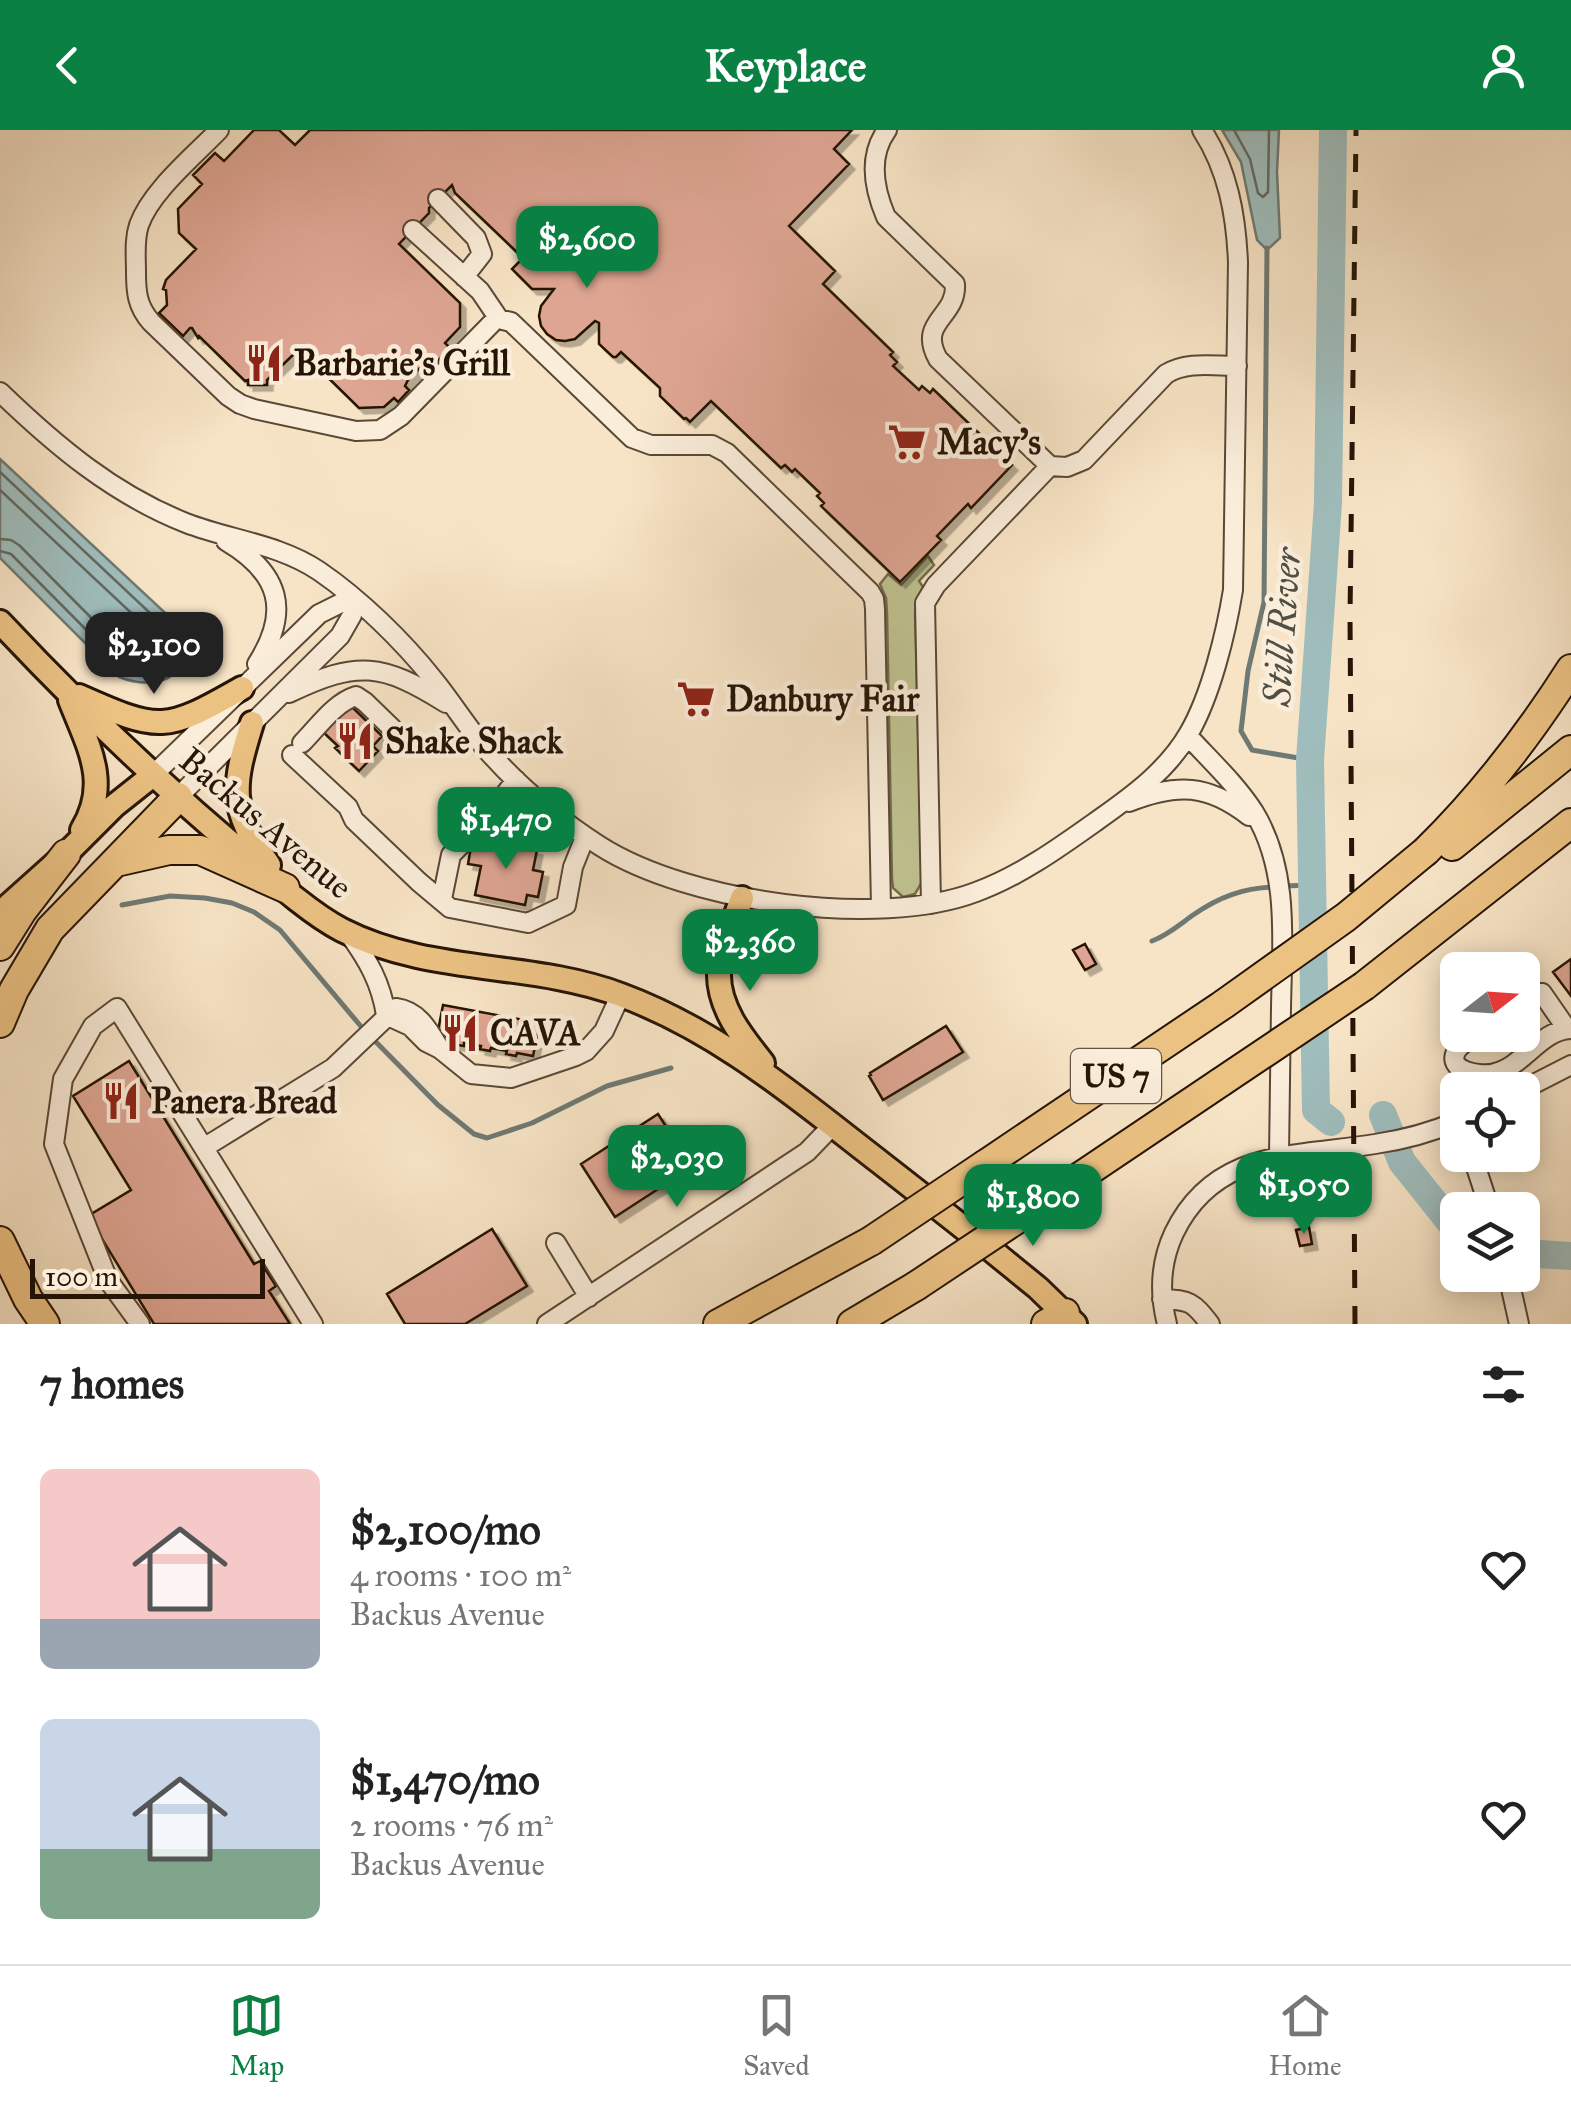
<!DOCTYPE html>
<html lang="en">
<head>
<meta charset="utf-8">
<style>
  :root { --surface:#fff; --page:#f6f6f6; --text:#222; --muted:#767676; --line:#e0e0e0; --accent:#0b8043 }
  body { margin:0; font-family:"IM FELL Great Primer",serif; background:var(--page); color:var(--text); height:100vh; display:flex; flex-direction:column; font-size:38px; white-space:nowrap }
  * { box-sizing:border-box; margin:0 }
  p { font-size:32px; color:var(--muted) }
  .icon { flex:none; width:55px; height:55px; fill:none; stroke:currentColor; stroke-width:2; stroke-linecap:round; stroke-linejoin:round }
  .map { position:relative; height:1194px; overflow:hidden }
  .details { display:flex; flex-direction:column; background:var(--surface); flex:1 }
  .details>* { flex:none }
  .needle { width:65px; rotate:73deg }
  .controls { position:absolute; left:1440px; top:822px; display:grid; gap:20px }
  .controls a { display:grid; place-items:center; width:100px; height:100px; border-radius:15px; background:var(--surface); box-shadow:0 5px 25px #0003; font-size:50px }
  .scale { position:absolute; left:30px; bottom:25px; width:235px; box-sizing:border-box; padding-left:10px; border:5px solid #261406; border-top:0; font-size:28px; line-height:35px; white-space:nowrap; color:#261406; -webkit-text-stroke:8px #faedda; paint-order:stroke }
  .price { position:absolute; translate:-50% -85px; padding:0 22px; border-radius:20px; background:var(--accent); color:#fff; font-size:32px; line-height:65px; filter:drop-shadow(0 2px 5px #0008) }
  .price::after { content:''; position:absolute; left:50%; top:60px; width:30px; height:22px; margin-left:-15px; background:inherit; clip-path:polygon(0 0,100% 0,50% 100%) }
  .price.active { background:#222; color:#fff }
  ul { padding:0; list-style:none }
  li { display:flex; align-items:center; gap:30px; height:250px; padding:0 40px }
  li span { display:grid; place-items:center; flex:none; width:280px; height:200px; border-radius:15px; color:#555 }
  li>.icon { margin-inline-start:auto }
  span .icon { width:120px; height:120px; fill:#fffc; stroke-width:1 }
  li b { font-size:42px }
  h2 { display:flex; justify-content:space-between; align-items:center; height:120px; padding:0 40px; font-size:42px }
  header { display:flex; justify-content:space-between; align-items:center; height:130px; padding:0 40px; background:var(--accent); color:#fff; font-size:45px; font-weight:700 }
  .tabs { display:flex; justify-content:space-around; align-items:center; height:140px; border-top:2px solid var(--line); background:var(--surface); font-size:28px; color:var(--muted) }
  .tabs a { display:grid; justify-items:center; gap:5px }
  .tabs .active { color:var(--accent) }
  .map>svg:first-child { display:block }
  .green { fill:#c0c392; stroke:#736c4c; stroke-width:2.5 }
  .water { fill:#9fbdbc; stroke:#6f7973; stroke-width:2.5 }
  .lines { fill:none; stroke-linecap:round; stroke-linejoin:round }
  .shore { stroke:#626861; stroke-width:2.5 }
  .stream { stroke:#6f7973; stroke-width:5 }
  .river { stroke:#9fbdbc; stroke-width:28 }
  .building { fill:#dea592; stroke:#261406; stroke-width:2.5; filter:url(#shadow) }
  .minor-casing { stroke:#5a4836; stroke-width:22 }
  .major-casing { stroke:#261406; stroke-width:28 }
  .highway-casing { stroke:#261406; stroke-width:32 }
  .minor { stroke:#faedda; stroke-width:18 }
  .major { stroke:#ecc283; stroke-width:22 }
  .highway { stroke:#ecc283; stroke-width:28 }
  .rail { stroke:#261406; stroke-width:5; stroke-dasharray:18 18; stroke-linecap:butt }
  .highway-bridge-casing { stroke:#261406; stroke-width:32; stroke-linecap:butt }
  .highway-bridge { stroke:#ecc283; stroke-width:28 }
  .labels { text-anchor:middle; stroke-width:9; stroke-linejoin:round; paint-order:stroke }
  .shield { fill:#faedda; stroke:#665546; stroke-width:2.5 }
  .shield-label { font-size:32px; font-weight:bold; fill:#261406 }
  .poi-label { font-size:35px; font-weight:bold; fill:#261406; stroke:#faedda; text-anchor:start }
  .street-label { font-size:35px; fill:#261406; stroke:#faedda }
  .water-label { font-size:38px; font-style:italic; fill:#504f46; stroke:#faedda }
</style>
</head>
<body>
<header><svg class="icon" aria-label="back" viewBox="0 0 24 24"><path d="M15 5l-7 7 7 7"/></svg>Keyplace<svg class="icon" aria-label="person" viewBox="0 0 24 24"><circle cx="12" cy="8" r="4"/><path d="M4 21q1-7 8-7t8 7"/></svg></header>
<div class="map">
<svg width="1571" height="1194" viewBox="0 0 1571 1194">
  <defs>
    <filter id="shadow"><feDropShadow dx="5.5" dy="5.5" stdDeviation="0" flood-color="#0004"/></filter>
  </defs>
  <rect width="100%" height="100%" fill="#f7e4c6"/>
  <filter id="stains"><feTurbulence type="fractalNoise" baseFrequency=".002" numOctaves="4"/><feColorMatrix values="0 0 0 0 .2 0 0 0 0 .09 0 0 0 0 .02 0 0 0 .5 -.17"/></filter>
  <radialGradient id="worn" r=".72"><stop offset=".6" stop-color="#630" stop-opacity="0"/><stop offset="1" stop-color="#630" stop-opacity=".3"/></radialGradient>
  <!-- green -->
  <path class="green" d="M928,426L934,435L919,451L923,457L917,469L915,482L922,752L915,764L903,767L893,758L892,749L887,483L886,468L880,454L888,444L901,455Z"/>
  <!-- water -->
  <path class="water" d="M1222,0H1279L1277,42L1280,108L1267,120L1257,110L1241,32Z
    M0,329L176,493C201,541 163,564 119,547L0,428Z"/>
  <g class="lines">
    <!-- shore -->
    <path class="shore" d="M1234,0L1250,29L1258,63L1263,67L1268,62L1269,0
      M0,342L168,500C188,536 156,551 125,539L11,424L0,421
      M0,360L158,508L161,514L159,528C150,533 140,532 131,528L19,415L11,410L0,409"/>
    <!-- stream -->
    <path class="stream" d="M1267,118L1264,472L1248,541L1241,601L1252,620L1310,630
      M1285,756L1311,755
      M122,775L170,766L205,768L232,773L254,782L280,800L364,900
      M1152,811C1168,805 1179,795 1193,785C1219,767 1243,758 1275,757
      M372,908L438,975L474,1004L487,1008L532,993L607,956L671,938"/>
    <!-- river -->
    <path class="river" d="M1383,985L1402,1032L1458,1102
      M1331,992L1316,980L1310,630L1328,373L1333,0
      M1522,1123L1571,1126"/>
  </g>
  <!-- building -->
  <path class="building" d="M254,0H279L295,15L310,0H852L834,19L849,34L789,96L835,141L823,154L893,222L890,225L897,232L893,236L919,260L922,256L930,263L933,259L1012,335L971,378L968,374L937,406L941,410L900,452L821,376L824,373L817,366L820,363L795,339L792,342L785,335L781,338L711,271L690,292L686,288L684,289L660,266V258L621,222L616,227H613L599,214V193L595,191L575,209L565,211L556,210L547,204L541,196L539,186L541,176L554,159H532L512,139L523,128L455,63L452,55L429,78V83L399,114L460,173V197L445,213L450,218L427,242L421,237L408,250L405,256L409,260L398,272L394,268L384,277L359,278L299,219L267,250V255H248V250L245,251L199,206L198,208L192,198H190L183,206L159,183L167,175L166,160L163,159L166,150L196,119L179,103L178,79L202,54L193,45L215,23L224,31Z
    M348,573L382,606L373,616L378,621L359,641L335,618L338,616L322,601Z
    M486,710L537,720L533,740L543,742L538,767L527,765L525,775L475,765L481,736L468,734L471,717L484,720Z
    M1085,814L1096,834L1085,840L1073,820Z
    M1571,829V866L1553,842Z
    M443,875L540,893L533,926L517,923L516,926L506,924L507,921L491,918L490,921L480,919L481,916L464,913V916L453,914L454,911L445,909L446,902L438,901Z
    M946,896L963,922L883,970L869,946L871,945L870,943Z
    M129,931L254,1134L260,1131L276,1156L269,1161L290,1194H154L88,1086L131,1060L73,966Z
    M658,984L692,1037L615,1087L581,1034Z
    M1309,1097L1312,1114L1300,1116L1296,1100Z
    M492,1099L527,1156L465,1194H405L387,1164Z"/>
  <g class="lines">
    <!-- minor casing -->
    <g class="minor-casing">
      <path id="minor" d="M219,0C194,26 151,61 139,95C134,110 136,126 136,142C136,162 137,176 151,192L228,266L240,274L254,279L356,301L380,300L401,286L494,191L499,189L511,192L632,308L651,315H712L727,323L870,462L874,469L875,479L881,777
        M887,0C868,26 874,59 886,87L955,154C957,188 917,191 938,229L1050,336L1067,337L1084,330L1166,244C1187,231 1213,236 1237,236
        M438,69L476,108L482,124L464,147
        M413,100L480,161L499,189
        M0,262C56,316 113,364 186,393C230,410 279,414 319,441C360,469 403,511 434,550C452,572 467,597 486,619C519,657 558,689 600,716C688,772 878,799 976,762C1020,746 1060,717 1098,690C1132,666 1168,640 1189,603C1211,565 1226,503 1233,460L1238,132C1236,85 1228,40 1202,0
        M226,411C280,443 291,481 257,534
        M289,563C358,530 382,533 446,573
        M1188,606C1210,630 1236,654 1254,682C1290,741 1282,813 1281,878C1280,927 1280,976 1279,1026
        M302,613C318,597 334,573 356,566L365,572L399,605
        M292,625L348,677L354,690L419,752L450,778L528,793L566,775L573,737L585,707
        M153,645L319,484L341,473L354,469
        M178,667L340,506L352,485L354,469
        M1129,672C1177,653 1208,654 1249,686
        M442,769L451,725L486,689L516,650
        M931,774L925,473L936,455L1050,336
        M349,804C368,830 381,853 386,885
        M1522,872L1535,864L1542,863L1567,899
        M386,885L410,896L426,912L440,919L471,944L511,948L576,926L586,921L604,901L621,864
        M1476,905C1470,909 1461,914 1457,920C1444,942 1482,947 1495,943C1524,936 1540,900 1571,899
        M1522,960L1571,935
        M205,1017L333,938L396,878C419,881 429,901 440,919
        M1472,1025L1490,1080
        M556,1113L589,1167
        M1508,1145L1519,1194
        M1162,1169C1190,1170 1193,1172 1210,1194
        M140,1194L108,1150L54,1014L63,949L93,896L117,878L313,1194
        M547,1194L807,1022L833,995
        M1167,1194C1159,1163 1160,1133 1174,1103C1215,1018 1296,1027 1375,1014C1403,1010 1432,1002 1458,991"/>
    </g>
    <!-- major casing -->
    <g class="major-casing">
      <path id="major" d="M0,492C76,573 156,650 241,722C270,747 309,783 342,800C430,845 531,831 621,865C705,896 775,950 845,1005C900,1048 956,1091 1011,1136L1038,1158L1075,1194
        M79,566C160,602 165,602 242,558
        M70,570C88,616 111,653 82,700
        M252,593C232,657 229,678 269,735
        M742,768C734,792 720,819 719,843C718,878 743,908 763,933
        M0,783L66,724L114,676L153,645"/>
    </g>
    <!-- highway casing -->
    <g class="highway-casing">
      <path id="highway" d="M1452,716L1571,620
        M1426,721C1482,666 1529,605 1571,539
        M116,732L169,720H200L285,758
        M0,816L22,781L66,724
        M1364,856L1571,693
        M0,893L14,860L50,799L178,667
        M986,1034L1224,874
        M1044,1071L1221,952
        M0,1111L28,1169L45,1194
        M718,1194L871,1111
        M852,1194L916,1156
        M1046,1194L1065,1183"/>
    </g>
    <!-- minor -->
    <use href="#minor" class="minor"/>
    <!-- major -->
    <use href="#major" class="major"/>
    <!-- highway -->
    <use href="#highway" class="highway"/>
    <!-- rail -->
    <path class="rail" d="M1355,1194L1350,487L1356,0"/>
    <!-- highway-bridge casing -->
    <g class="highway-bridge-casing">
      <path id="highway-bridge" d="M1224,874L1346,787L1426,721
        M1221,952L1364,856
        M871,1111L986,1034
        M916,1156L1044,1071"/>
    </g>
    <!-- highway-bridge -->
    <use href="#highway-bridge" class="highway-bridge"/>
  </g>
  <!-- icons -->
  <defs>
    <g id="restaurant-bare" transform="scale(3)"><path d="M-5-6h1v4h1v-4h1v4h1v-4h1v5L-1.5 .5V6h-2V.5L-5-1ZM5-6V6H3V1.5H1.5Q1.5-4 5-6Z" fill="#8f2418" stroke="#faedda" stroke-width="2.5" paint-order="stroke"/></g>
    <g id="supermarket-bare" transform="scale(3)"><path d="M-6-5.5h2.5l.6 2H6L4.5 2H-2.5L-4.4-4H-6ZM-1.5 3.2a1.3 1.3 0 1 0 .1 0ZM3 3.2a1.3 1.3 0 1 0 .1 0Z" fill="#8f2418" stroke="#faedda" stroke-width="2.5" paint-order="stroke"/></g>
  </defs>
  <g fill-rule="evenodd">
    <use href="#restaurant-bare" x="264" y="233"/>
    <use href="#supermarket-bare" x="907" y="312"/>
    <use href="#supermarket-bare" x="696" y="569"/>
    <use href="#restaurant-bare" x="355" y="611"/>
    <use href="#restaurant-bare" x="460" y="903"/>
    <use href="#restaurant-bare" x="121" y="971"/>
  </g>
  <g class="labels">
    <!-- shield labels -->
    <rect class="shield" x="1071" y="919" width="90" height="54" rx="8"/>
    <g class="shield-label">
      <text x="1116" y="957">US 7</text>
    </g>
    <!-- poi labels -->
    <g class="poi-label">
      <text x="294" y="245">Barbarie's Grill</text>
      <text x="937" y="324">Macy's</text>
      <text x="726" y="581">Danbury Fair</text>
      <text x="385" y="623">Shake Shack</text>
      <text x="490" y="915">CAVA</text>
      <text x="151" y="983">Panera Bread</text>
    </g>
    <!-- street labels -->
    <g class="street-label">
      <text transform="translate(266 693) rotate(40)" y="12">Backus Avenue</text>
    </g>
    <!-- water labels -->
    <g class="water-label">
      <text transform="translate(1282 497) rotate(-86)" y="13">Still River</text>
    </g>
  </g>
  <rect width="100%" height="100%" filter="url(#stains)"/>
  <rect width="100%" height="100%" fill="url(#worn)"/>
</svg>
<div class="controls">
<a><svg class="needle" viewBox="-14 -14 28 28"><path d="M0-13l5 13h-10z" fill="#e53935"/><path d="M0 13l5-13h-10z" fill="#767676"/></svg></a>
<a><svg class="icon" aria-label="locate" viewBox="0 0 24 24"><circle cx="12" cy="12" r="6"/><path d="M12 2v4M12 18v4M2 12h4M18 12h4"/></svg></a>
<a><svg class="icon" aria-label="layers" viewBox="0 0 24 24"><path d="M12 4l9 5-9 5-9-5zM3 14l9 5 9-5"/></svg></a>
</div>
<div class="scale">100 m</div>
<b class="price" style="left:587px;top:161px">$2,600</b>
<b class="price active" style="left:154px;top:567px">$2,100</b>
<b class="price" style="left:506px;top:742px">$1,470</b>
<b class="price" style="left:750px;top:864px">$2,360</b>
<b class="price" style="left:677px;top:1080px">$2,030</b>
<b class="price" style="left:1304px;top:1107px">$1,050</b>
<b class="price" style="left:1033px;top:1119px">$1,800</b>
</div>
<section class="details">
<h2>7 homes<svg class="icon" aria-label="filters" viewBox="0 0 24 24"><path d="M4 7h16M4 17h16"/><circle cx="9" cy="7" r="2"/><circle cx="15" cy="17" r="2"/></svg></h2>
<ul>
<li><span style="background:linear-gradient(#f6c9c9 75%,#9aa5b1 0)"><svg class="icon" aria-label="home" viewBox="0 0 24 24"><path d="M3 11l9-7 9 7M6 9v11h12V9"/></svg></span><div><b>$2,100/mo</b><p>4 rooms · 100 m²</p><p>Backus Avenue</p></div><svg class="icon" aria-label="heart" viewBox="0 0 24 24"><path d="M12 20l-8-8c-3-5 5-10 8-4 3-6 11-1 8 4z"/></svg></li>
<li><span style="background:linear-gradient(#c9d6e8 65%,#7fa58c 0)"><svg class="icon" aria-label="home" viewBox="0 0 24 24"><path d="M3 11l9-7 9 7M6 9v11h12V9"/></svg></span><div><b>$1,470/mo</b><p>2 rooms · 76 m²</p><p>Backus Avenue</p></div><svg class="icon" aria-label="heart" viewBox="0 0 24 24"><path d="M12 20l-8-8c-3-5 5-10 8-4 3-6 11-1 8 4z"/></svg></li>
</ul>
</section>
<nav class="tabs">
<a class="active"><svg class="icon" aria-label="map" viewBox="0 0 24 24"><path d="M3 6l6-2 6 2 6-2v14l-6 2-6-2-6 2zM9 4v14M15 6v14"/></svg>Map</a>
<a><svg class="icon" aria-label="saved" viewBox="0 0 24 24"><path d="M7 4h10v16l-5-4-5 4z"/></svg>Saved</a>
<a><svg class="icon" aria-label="home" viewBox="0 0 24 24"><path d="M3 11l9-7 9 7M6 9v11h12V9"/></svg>Home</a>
</nav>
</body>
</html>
